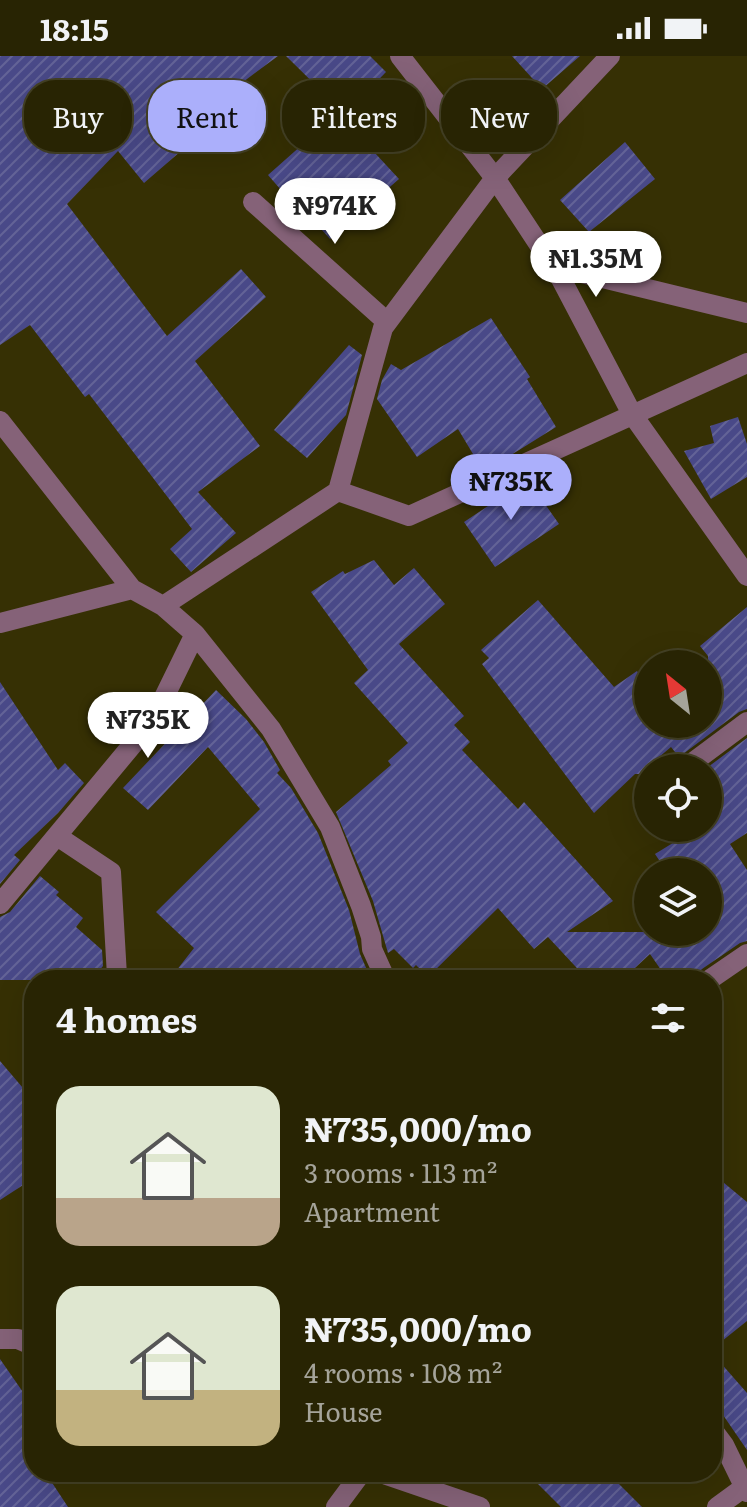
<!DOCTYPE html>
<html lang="en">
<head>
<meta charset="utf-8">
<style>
  :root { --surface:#282403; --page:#343012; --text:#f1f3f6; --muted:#a5a49a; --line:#444125; --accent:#abaffb }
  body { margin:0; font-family:Literata,serif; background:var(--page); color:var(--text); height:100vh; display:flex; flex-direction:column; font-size:30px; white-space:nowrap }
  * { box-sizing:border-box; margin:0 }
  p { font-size:26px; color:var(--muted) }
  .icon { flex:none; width:44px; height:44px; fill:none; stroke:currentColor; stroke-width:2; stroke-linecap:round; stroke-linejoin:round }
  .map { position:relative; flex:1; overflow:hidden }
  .sheet { position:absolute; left:24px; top:914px; width:698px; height:512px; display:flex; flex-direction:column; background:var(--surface); border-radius:32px; box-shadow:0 8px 32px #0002,0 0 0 2px var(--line) }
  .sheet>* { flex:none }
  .top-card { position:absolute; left:24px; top:24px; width:700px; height:72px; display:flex; gap:16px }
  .needle { width:52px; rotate:330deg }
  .tools { position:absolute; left:634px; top:594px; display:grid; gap:16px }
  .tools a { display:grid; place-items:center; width:88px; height:88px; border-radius:50%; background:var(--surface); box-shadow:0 8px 32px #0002,0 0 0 2px var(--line); font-size:40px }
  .price { position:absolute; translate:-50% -68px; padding:0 18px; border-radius:28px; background:#fff; color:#222; font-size:26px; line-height:52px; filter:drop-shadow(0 2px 4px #0008) }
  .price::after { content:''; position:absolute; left:50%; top:48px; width:24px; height:18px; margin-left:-12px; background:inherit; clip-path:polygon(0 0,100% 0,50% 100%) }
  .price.selected { background:var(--accent); color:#111 }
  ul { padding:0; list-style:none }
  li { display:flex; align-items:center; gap:24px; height:200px; padding:0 32px }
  li span { display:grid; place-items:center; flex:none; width:224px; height:160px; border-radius:24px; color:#555 }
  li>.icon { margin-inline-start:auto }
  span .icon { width:96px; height:96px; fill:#fffc; stroke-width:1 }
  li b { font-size:34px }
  h2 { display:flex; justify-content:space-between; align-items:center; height:96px; padding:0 32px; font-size:34px }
  .pill { padding:0 28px; border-radius:32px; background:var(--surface); box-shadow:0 8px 32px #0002,0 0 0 2px var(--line); font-size:28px; line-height:72px }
  .pill.selected { background:var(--accent); color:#111 }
  .status { display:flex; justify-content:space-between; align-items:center; height:56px; padding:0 40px; background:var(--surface); direction:ltr }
  .status svg { height:22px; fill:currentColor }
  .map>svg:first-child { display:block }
  .building { fill:url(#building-hatch) }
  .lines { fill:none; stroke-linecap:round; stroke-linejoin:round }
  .minor { stroke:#856278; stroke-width:20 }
</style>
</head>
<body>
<div class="status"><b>18:15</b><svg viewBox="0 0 49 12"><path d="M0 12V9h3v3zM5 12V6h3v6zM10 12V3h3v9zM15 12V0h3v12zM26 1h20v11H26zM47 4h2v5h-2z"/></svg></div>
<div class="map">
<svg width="747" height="1451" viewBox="0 0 747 1451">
  <defs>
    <pattern id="building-hatch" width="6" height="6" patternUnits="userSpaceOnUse" patternTransform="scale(2)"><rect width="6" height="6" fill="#494988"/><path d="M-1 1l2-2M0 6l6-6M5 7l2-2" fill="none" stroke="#636397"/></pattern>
  </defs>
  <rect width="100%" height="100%" fill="#363004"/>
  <!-- building -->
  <path class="building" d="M0,0H278L239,29L257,52L213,88L203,76L144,127L118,95L67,148L167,280L241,213L266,241L195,305L260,390L198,436L236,477L191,516L170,493L192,473L89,338L85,341L30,269L0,289Z
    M286,0H370L386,16L345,58Z
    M512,0H580L542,33Z
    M338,57L399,123L330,183L304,154L301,157L268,119Z
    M625,86L655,123L589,176L560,144Z
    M491,262L530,321L527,323L556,371L511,399L482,413L458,373L417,401L377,343L382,324L391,308L401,314Z
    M349,289L362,299L346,359L307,402L274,374Z
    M738,361L747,388V421L711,443L684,395L714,387L710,370Z
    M526,421L559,468L495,511L464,466L500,442L496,435Z
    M374,504L394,529L414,512L445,548L399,588L464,660L454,669L470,686L462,694L518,753L524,746L613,845L567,876H708V816H667L655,798L697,772H708V711L747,682V777L730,788L747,814V885L740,887L702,913L691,924H668L650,898L622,924H588L548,881L534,893L498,852L428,921L416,909L413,912L394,893L388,897L373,845L336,756L391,709L388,705L408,687L354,627L368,614L311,536L343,515L345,518Z
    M538,544L614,631L637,615L648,630V668H708V600L700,590L747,551V653L739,656L679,701L671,691L639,718H635L594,757L482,608L489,602L481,594Z
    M0,626L58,714L65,707L84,727L58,757L14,799L20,804L0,828Z
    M216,634L246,663L264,686L280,714L277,717L291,732L318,777L349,854L360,898L367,914L354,924H169L194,892L156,856L260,753L208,691L148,754L123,732Z
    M40,820L59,836L56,839L83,862L76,871L102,894L103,910L91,924H0V861L10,856Z
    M0,1005L34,1045V1122L0,1144Z
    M712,1117L747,1146V1265L712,1293Z
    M712,1297L747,1337V1394L712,1343Z
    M0,1303L34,1352V1416H45L68,1451H0Z
    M526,1416H607L642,1451H561Z"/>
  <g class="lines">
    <!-- minor -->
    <path class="minor" d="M400,0L495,122L559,219L632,358L747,520
      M253,146L387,266
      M553,210L747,257
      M0,365L132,533
      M338,435L383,272L495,122L610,0
      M0,567L132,533L163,550L338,435L409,460L747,307
      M195,578L271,673L330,771L361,850L371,881L372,893L386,924
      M688,710L747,666
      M57,780L111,816L117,920L113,924
      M0,848L153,664L195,578L163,550
      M709,924L747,898
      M0,1283H18L34,1290
      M712,1373L724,1389L747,1436
      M378,1416L480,1451
      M336,1451L362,1416
      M717,1451L743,1432"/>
  </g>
</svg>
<div class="tools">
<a><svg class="needle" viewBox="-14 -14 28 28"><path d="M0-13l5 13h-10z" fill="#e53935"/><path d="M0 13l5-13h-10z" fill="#a5a49a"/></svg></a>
<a><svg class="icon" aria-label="locate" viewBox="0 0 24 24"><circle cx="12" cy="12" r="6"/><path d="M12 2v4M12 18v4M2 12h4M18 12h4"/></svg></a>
<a><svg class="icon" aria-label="layers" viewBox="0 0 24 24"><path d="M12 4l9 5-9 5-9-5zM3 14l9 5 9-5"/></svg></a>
</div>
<b class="price" style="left:335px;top:190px">₦974K</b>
<b class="price" style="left:596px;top:243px">₦1.35M</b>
<b class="price selected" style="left:511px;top:466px">₦735K</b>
<b class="price" style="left:148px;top:704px">₦735K</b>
<div class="top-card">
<a class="pill">Buy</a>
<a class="pill selected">Rent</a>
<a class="pill">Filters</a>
<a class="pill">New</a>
</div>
<section class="sheet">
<h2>4 homes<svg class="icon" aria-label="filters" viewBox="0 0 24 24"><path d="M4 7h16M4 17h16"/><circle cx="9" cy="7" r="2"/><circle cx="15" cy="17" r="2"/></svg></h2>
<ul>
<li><span style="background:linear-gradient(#dfe7d0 70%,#b9a48a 0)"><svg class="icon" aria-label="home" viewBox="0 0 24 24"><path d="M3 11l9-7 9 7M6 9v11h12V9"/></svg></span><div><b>₦735,000/mo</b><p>3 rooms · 113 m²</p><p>Apartment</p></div></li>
<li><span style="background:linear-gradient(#dfe7d0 65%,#c2b280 0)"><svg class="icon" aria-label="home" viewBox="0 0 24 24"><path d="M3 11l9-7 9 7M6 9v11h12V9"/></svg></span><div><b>₦735,000/mo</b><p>4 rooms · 108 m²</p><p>House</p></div></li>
</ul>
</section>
</div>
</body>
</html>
